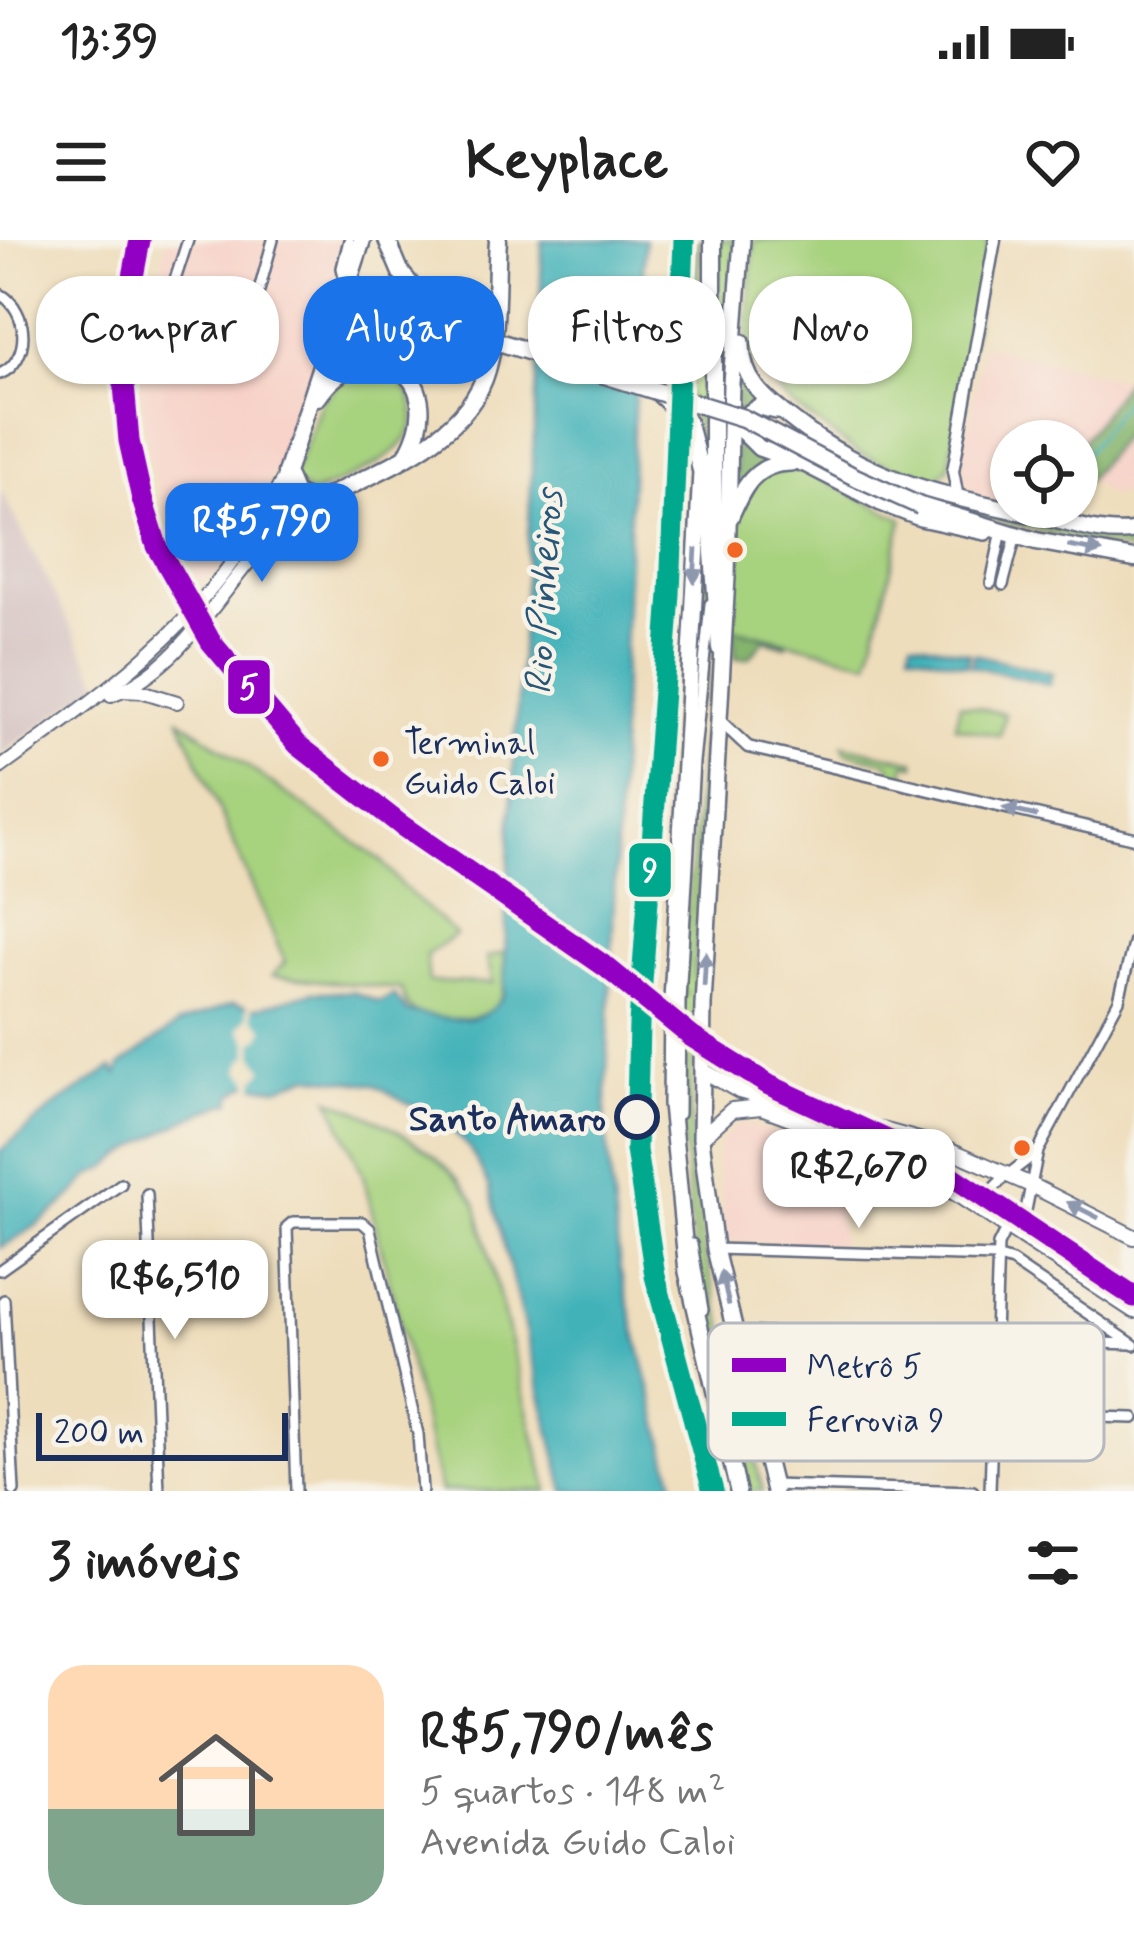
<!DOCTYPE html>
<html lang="pt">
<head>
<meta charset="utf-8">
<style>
  :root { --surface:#fff; --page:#f2f2f2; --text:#222; --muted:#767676; --accent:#1a73e8 }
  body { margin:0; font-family:Mynerve,sans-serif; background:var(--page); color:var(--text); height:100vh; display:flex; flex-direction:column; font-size:45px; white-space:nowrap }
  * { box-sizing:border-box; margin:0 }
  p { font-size:39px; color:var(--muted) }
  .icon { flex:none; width:66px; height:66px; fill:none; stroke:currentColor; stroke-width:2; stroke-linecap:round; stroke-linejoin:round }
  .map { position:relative; height:1251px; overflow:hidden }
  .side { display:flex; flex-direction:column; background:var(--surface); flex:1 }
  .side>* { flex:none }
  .banner { position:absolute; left:36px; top:36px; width:1062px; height:108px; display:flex; gap:24px }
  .tools { position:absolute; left:990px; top:180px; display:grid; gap:24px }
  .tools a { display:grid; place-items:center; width:108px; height:108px; border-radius:50%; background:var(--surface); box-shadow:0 3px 9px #0004; font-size:60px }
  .scale { position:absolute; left:36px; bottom:30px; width:252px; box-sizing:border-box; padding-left:12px; border:6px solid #1b2f5e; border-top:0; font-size:33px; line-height:42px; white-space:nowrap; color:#1b2f5e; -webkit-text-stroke:9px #f7f3e8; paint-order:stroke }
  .price { position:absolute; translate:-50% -102px; padding:0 27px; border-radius:24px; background:#fff; color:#222; font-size:39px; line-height:78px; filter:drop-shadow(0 3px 6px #0008) }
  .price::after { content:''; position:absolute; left:50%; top:72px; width:36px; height:27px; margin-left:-18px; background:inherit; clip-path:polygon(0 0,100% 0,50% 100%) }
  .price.current { background:var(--accent); color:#fff }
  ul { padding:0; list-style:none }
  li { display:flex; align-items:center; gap:36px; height:300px; padding:0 48px }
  li span { display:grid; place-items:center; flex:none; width:336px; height:240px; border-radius:36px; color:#555 }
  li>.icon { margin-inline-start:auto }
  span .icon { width:144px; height:144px; fill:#fffc; stroke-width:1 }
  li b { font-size:51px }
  h2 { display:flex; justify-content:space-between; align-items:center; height:144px; padding:0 48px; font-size:51px }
  .chip { padding:0 42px; border-radius:48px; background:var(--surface); box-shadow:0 3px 9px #0004; font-size:42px; line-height:108px }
  .chip.current { background:var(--accent); color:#fff }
  .status { display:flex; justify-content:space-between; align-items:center; height:84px; padding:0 60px; background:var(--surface); direction:ltr }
  .status svg { height:33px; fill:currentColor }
  header { display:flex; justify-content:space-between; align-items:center; height:156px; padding:0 48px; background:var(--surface); font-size:54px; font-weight:700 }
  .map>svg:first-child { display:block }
  .built { fill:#f7d1c7 }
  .industrial { fill:#d2bfc0 }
  .green { fill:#a7d27e; stroke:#61806e; stroke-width:3 }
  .forest { fill:#85b46d; stroke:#507266; stroke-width:3 }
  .water { fill:#42b2b9; stroke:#2e708c; stroke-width:3 }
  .pier { fill:#edb }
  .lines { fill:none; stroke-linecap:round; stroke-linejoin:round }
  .stream { stroke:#42b2b9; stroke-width:3 }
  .minor-casing { stroke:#656c7f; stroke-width:14 }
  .tertiary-casing { stroke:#656c7f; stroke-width:15 }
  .secondary-casing { stroke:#656c7f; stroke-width:16 }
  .primary-casing { stroke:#656c7f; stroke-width:18 }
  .trunk-casing { stroke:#656c7f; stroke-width:20 }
  .motorway-casing { stroke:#656c7f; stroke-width:21 }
  .minor { stroke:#fff; stroke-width:9 }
  .tertiary { stroke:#fff; stroke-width:10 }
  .secondary { stroke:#fff; stroke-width:12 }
  .primary { stroke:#fff; stroke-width:14 }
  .trunk { stroke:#fff; stroke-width:15 }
  .motorway { stroke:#fff; stroke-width:16 }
  .motorway-bridge-casing { stroke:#656c7f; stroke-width:21; stroke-linecap:butt }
  .motorway-bridge { stroke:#fff; stroke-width:16 }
  .rail-1-casing { stroke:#f7f3e8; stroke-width:30 }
  .rail-1 { stroke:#00a88e; stroke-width:21 }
  .metro-1-casing { stroke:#f7f3e8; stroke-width:30 }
  .metro-1 { stroke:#9200c3; stroke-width:21 }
  .oneway { fill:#8d97ae }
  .bus-dot { fill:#f26522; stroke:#f7f3e8; stroke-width:4.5 }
  .stop-dot { fill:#f7f3e8; stroke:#1b2f5e; stroke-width:6 }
  .labels { text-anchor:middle; stroke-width:9; stroke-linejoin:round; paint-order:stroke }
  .bus-label { font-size:33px; fill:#1b2f5e; stroke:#f7f3e8; text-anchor:start }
  .stop-label { font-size:36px; font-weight:bold; fill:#1b2f5e; stroke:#f7f3e8; text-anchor:end }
  .water-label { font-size:39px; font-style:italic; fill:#275679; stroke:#f7f3e8 }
  .key { fill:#f7f3e8; stroke:#b5b8bf; stroke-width:3 }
  .key-label { font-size:33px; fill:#1b2f5e }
  .line-badge { stroke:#f7f3e8; stroke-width:4.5 }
  .badge-label { font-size:33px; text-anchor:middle; font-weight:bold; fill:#fff }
</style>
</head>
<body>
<div class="status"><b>13:39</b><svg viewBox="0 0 49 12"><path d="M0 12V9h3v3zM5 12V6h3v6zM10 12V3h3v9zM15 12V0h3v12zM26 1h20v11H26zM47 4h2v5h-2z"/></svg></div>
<header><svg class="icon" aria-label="menu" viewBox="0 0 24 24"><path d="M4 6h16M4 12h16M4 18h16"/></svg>Keyplace<svg class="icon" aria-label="heart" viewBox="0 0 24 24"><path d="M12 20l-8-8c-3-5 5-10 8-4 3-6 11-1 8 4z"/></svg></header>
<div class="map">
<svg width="1134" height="1251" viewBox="0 0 1134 1251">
  <rect width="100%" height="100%" fill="#f7f3e8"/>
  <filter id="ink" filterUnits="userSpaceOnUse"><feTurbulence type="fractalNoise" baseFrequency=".00833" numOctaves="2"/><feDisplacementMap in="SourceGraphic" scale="24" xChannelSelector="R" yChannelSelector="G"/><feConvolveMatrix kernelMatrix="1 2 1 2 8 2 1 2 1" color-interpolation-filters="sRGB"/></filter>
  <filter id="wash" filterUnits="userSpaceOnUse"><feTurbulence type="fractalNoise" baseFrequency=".004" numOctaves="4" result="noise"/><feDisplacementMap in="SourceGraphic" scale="48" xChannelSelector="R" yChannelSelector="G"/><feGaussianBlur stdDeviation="2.7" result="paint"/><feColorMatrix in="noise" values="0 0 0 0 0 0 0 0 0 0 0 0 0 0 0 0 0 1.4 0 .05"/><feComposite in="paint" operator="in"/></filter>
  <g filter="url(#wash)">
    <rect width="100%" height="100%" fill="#edb"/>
    <!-- built -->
    <path class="built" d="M166,0H356L281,224L220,334L197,339L173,301L159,256L146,204L140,143Z
      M983,105L1126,140L1077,209V201H1011V265L972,257L960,232Z
      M1134,181V253L1109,256L1089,240Z
      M738,883L835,910L841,1007L727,1000L717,919L721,901Z"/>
    <!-- industrial -->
    <path class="industrial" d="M0,249L100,443L0,515Z"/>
    <!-- green -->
    <path class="green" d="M697,0H700L708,375L693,460L704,215L698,187L687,165Z
      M718,0H735L725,134L720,306Z
      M754,0H989L949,227L932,243L858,213L788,162L745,111Z
      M372,129C388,132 403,140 410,156C435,211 346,238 310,255L291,240L322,161L344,137Z
      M797,192C891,268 1005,278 1120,299L1134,297V312L924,264L869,241L796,201Z
      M799,228L903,279L869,422L733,388L740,268L760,235Z
      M708,429L694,734L698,751L690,862L693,929L704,1013L747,1174L733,1178C719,1145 712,1105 705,1070C684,964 680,862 682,755L688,754L681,753Z
      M960,464L1005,474L1000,496L955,486Z
      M180,479L382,621L400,644L456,695L426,715L429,742L493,743L487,718L505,712C504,730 508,751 496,767C483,783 422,783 408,767C404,762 403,755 401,749L272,736L285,722Z
      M843,505L915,521V525L905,524L904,534L911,537L895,534L887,522L846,512Z
      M330,859C385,880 444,913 476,963L548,1251H441L363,935Z
      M741,1187L747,1190L763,1251H750L737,1191Z"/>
    <!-- forest -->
    <path class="forest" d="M1134,129V181L1077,253V209Z
      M737,131L759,157L739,196L747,207L774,218L735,252Z
      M733,388L787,403L786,406L764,400L749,418H735Z"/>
    <!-- water -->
    <path class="water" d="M542,0H645L633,192L605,882L620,1029L676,1251H565L489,945L470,909L448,885L373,844L308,836L279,848L246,845L232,855V862C201,870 136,904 111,925C104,932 93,932 87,939C66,966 31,991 0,1008V911L60,862L112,828L117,835L120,826L178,784L233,763L257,768L312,752H353L379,762L394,755L407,772C446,777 480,793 504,754C510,502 536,252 542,0Z
      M912,400L969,413L967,425L910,411Z
      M974,414L1052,433L1049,444L971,426Z"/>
    <!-- pier -->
    <path class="pier" d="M248,759L253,760V777L264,788L261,797L254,802V815L264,829L255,840V852L250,851V840L240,830L242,821L249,815V802L239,788L248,777Z"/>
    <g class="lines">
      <!-- stream -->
      <path class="stream" d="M1077,225L1134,148"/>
    </g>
  </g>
  <g filter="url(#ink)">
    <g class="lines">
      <!-- minor casing -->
      <g class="minor-casing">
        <path id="minor" d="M188,0L172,49L173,59C193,72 239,75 257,58L273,0
          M345,41L342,28L349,0
          M0,54C29,70 32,120 0,134
          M991,343L1001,295
          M1003,345L1015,299
          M679,874L680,760L694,522L710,364
          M147,954L159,1251
          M984,973C982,947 1018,929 1036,913
          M692,1004L703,1070
          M715,1009L996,1017L1012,1022L1134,1105
          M0,1030L121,944
          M4,1060L14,1251
          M736,1092L1132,1104
          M724,1157L732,1193
          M754,1168L1134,1178
          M772,1245L973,1251
          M296,1251L287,987L293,982H362L370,989L418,1194L422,1251
          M990,1251L998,1005L1004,993L1024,980L1038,911L1119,760L1134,700"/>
      </g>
      <!-- tertiary casing -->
      <g class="tertiary-casing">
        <path id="tertiary" d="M958,258L953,231L995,0
          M718,479L748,507L1134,598"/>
      </g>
      <!-- secondary casing -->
      <g class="secondary-casing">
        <path id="secondary" d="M123,450L141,451L177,462
          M111,455C204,419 232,309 316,263
          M0,528C124,439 216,375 286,233"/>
      </g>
      <!-- primary casing -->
      <g class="primary-casing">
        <path id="primary" d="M702,830L739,851L941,906L1031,945L1134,997
          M701,898L732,870L761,867L884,913L953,952L1134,1071"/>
      </g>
      <!-- trunk casing -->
      <g class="trunk-casing">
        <path id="trunk" d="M742,0L731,143L727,337L703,765L701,898L715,1009L774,1251
          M742,102C741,141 765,159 795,182C873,243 940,254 1034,275C1065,281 1103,297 1134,291
          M659,154L688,182L701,232L672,760L671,864L687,1032L738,1251
          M776,171L758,167L744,176L742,191L759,208L807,225L881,263L920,278L985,292
          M730,278C743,248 754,223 791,223"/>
      </g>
      <!-- motorway casing -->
      <g class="motorway-casing">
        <path id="motorway" d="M362,0L286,233L295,254L316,263C375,231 467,201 487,130C499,88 495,42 498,0
          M387,0L401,33L419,55
          M713,0V313L720,408
          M318,157C365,87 453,131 408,213
          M920,266L1036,301L1134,319"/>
      </g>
      <!-- minor -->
      <use href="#minor" class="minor"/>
      <!-- tertiary -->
      <use href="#tertiary" class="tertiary"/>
      <!-- secondary -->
      <use href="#secondary" class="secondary"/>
      <!-- primary -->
      <use href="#primary" class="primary"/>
      <!-- trunk -->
      <use href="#trunk" class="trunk"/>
      <!-- motorway -->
      <use href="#motorway" class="motorway"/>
      <!-- motorway-bridge casing -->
      <g class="motorway-bridge-casing">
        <path id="motorway-bridge" d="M419,55L457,85L486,98L743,178L853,236L920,266"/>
      </g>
      <!-- motorway-bridge -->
      <use href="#motorway-bridge" class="motorway-bridge"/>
      <!-- rail-1 casing -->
      <g class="rail-1-casing">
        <path id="rail-1" d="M684,0L670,354L639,784L636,910L655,1036L713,1251"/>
      </g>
      <!-- rail-1 -->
      <use href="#rail-1" class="rail-1"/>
      <!-- metro-1 casing -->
      <g class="metro-1-casing">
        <path id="metro-1" d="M140,0L126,74L124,145L129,201L142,259L157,306L211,402L298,505L401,585L606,727L692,797L769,845L920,915L1134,1057"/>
      </g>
      <!-- metro-1 -->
      <use href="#metro-1" class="metro-1"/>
    </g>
    <!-- one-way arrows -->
    <defs><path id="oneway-solid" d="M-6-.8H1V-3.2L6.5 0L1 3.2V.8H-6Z" transform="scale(3)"/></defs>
    <g class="oneway">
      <use href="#oneway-solid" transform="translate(1085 309) rotate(10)"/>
      <use href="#oneway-solid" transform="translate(695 326) rotate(93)"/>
      <use href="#oneway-solid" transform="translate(1020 572) rotate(-167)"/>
      <use href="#oneway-solid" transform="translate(705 729) rotate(-87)"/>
      <use href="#oneway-solid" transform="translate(1083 970) rotate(-153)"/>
      <use href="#oneway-solid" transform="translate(725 1048) rotate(-103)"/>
    </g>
  </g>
  <!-- markers -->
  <g class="bus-dot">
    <circle cx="735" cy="310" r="10"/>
    <circle cx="381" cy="519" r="10"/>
    <circle cx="1022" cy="908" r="10"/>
  </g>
  <circle class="stop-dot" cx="637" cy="877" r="20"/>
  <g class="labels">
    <!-- bus labels -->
    <g class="bus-label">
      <text x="404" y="513">Terminal<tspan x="404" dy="41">Guido Caloi</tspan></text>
    </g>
    <!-- stop labels -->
    <g class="stop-label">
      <text x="606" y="890">Santo Amaro</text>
    </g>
    <!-- water labels -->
    <g class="water-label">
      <text transform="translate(542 352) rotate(-87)" y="14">Rio Pinheiros</text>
    </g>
  </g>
  <!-- legend -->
  <rect x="708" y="1083" width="396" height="138" rx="18" class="key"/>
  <rect x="732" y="1118" width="54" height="14" fill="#9200c3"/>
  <rect x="732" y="1172" width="54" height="14" fill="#00a88e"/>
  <g class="key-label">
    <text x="807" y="1137">Metrô 5</text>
    <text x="807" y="1191">Ferrovia 9</text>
  </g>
  <g class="line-badge">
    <rect x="226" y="418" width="46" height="58" rx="12" fill="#9200c3"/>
    <rect x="627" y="601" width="46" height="58" rx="12" fill="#00a88e"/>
  </g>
  <g class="badge-label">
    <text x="249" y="458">5</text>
    <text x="650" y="641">9</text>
  </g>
</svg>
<div class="tools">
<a><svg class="icon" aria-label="locate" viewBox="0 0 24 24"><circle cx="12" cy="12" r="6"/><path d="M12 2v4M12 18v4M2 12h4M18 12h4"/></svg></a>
</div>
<div class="scale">200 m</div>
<b class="price current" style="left:262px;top:345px">R$5,790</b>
<b class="price" style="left:859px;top:991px">R$2,670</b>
<b class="price" style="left:175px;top:1102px">R$6,510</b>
<div class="banner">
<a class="chip">Comprar</a>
<a class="chip current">Alugar</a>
<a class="chip">Filtros</a>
<a class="chip">Novo</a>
</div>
</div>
<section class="side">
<h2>3 imóveis<svg class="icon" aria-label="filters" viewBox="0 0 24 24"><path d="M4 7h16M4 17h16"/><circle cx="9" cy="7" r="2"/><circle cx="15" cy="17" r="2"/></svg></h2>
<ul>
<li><span style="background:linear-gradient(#ffd9b3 60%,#7fa58c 0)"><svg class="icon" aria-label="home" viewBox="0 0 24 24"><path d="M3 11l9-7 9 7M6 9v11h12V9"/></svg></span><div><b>R$5,790/mês</b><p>5 quartos · 148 m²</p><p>Avenida Guido Caloi</p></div></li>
</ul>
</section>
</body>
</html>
